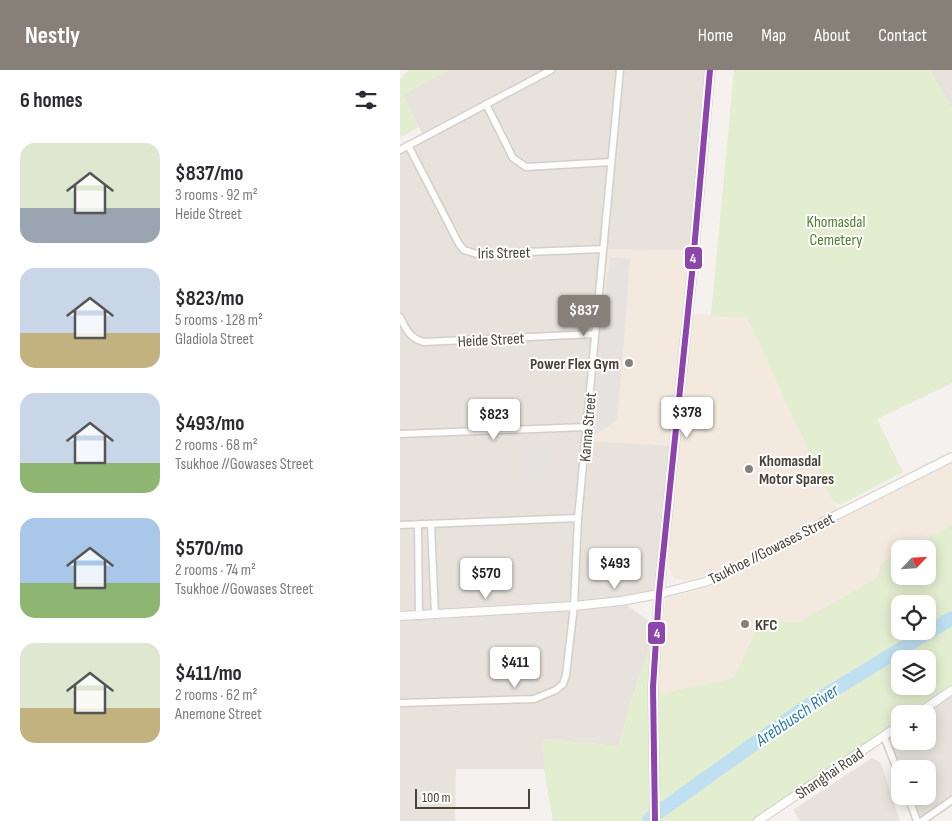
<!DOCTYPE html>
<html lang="en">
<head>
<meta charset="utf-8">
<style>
  :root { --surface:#fff; --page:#f2f2f3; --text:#2b2b33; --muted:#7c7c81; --accent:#868078 }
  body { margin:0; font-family:"Sofia Sans Condensed",sans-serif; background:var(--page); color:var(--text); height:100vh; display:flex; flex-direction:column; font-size:19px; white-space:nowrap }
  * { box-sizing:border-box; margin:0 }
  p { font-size:16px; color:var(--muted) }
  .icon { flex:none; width:28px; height:28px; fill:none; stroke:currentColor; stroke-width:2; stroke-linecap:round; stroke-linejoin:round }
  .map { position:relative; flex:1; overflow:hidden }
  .panel { display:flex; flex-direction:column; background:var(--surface); width:400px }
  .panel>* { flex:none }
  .needle { width:32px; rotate:65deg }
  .buttons { position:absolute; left:491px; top:470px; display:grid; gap:10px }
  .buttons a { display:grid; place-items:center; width:45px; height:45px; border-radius:10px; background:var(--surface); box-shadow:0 2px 12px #0003; font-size:25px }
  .scale { position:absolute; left:15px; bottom:12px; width:115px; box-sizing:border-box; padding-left:5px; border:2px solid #4b4339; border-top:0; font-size:14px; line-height:18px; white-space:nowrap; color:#4b4339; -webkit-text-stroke:4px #fff; paint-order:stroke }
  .price { position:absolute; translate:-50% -42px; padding:0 11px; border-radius:5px; background:#fff; color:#222; font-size:16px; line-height:32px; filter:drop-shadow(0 1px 2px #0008) }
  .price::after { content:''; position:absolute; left:50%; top:30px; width:15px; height:11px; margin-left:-8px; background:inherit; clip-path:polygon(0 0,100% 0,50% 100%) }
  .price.on { background:var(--accent); color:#fff }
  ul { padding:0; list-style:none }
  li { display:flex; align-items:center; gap:15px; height:125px; padding:0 20px }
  li span { display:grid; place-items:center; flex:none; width:140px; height:100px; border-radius:15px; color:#555 }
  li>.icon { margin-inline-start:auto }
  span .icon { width:60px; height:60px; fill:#fffc; stroke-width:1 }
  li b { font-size:21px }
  h2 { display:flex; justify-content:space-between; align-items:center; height:60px; padding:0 20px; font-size:21px }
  header { display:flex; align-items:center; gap:30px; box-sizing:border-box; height:70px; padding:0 25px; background:var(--accent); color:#fff }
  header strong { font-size:24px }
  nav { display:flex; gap:28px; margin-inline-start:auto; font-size:18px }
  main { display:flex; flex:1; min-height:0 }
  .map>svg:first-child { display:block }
  .residential { fill:#e7e3dc }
  .commercial { fill:#f3e9df }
  .green { fill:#e3edcf; fill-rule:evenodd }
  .parking { fill:#e6e2df }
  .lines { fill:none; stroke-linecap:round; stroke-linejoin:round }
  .river { stroke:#bfe0f1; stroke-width:14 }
  .minor-casing { stroke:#d2cfcb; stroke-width:9 }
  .tertiary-casing { stroke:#d2cfcb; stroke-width:10 }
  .secondary-casing { stroke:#d3cec5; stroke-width:11 }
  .minor { stroke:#fdfdfc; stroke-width:6 }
  .tertiary { stroke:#fdfdfc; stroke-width:8 }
  .secondary { stroke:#f7f5f1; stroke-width:9 }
  .bus-1-casing { stroke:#fff; stroke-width:10 }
  .bus-1 { stroke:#8e44ad; stroke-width:6 }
  .poi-dot { fill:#868078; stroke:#fff; stroke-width:2 }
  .labels { text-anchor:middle; stroke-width:4; stroke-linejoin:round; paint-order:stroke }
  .park-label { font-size:16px; fill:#4f7f2a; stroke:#fff }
  .street-label { font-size:16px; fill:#4b4339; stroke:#fff }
  .poi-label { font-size:16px; font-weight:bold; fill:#4b4339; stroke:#fff; text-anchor:start }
  .water-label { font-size:18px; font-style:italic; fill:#2c7ba9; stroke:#fff }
  .line-badge { stroke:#fff; stroke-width:2 }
  .badge-label { font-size:14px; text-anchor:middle; font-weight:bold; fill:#fff }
</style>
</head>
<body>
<header>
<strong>Nestly</strong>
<nav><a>Home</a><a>Map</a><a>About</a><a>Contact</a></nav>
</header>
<main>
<section class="panel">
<h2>6 homes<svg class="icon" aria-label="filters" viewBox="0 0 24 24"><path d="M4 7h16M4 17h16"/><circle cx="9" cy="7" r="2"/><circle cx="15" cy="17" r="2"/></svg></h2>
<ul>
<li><span style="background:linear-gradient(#dfe7d0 65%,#9aa5b1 0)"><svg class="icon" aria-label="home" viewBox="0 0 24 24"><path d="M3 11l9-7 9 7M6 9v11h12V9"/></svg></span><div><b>$837/mo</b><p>3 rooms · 92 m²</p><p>Heide Street</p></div></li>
<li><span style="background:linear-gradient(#c9d6e8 65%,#c2b280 0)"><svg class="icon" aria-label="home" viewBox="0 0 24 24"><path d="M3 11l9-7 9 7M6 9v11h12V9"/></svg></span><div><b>$823/mo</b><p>5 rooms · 128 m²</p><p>Gladiola Street</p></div></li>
<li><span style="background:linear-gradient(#c9d6e8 70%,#8fb573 0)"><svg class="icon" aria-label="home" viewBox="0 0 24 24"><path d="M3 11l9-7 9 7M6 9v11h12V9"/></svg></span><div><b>$493/mo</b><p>2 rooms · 68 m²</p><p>Tsukhoe //Gowases Street</p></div></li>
<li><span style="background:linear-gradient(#a9c7e8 65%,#8fb573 0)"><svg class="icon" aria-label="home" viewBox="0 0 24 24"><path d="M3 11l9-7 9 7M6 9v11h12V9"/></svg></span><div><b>$570/mo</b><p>2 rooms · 74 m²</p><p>Tsukhoe //Gowases Street</p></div></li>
<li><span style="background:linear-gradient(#dfe7d0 65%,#c2b280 0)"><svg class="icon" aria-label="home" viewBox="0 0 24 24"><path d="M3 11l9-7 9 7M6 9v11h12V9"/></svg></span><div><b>$411/mo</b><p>2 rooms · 62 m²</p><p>Anemone Street</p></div></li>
</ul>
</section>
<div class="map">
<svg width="552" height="751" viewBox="0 0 552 751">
  <rect width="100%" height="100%" fill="#f4f1ee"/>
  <!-- residential -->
  <path class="residential" d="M49,0H310L294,181L203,179L274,376L259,524L221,531L257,557L234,623L218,676L144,669V699H56L55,751H0V80L24,67L2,25Z
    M530,0H552V38Z
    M552,620V730L517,751L508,726H528V699H500L484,666L500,655V671H528V644H517Z
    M472,688L481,693L500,751H400L393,740Z"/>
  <!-- commercial -->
  <path class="commercial" d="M203,179L294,181L288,243L347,248L438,441L324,500L286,511L274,508L269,498L274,376L186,371Z
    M552,392V455L508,479H500V483L481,493L477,508L399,552L361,550L334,608L253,625L266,528L310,517Z"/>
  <!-- green -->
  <path class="green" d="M9,0H49L3,25L19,57L0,68V9Z
    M334,0H530L552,38V313L477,349L503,402L440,435L433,432L347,248L311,246Z
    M552,455V620L517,644H500V655L358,751H153L144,699L143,669L218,676L234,623L257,557L253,625L334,608L361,550L399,552L477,508L481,493L500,483V506H528V479H508ZM500,534H528V561H500ZM500,589H528V616H500Z"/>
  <!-- parking -->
  <path class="parking" d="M210,187L230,189L221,306L217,350L194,366L192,353L199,269Z
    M147,374L148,406L122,407L121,375Z"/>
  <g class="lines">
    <!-- river -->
    <path class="river" d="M249,751L252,747L404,638L552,548"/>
    <!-- minor casing -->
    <g class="minor-casing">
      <path id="minor" d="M86,34L113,88L126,97L211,92
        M8,75L59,174L64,180L77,184L203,179
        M0,80L151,0
        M0,247C6,259 10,269 24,272L195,264
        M0,364L186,357
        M31,454L35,545
        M0,455L178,448
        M18,455L19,546
        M0,633L134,629L156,620L163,614L166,605L174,536L178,448L220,0
        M484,666L500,707
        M508,726L517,751
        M522,751L552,730"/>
    </g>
    <!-- tertiary casing -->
    <g class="tertiary-casing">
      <path id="tertiary" d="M0,546L174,536L221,531L259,524L305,512L332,501L431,448L552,387
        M517,644L552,620
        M358,751L500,655"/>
    </g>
    <!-- secondary casing -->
    <g class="secondary-casing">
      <path id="secondary" d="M255,751L253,617L259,524L292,203L310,0"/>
    </g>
    <!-- minor -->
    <use href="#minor" class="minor"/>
    <!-- tertiary -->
    <use href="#tertiary" class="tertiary"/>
    <!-- secondary -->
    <use href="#secondary" class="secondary"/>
    <!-- bus-1 casing -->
    <g class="bus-1-casing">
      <path id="bus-1" d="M255,751L253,617L259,524L292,203L310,0"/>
    </g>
    <!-- bus-1 -->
    <use href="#bus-1" class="bus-1"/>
  </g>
  <!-- markers -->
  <g class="poi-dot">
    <circle cx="229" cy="293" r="5"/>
    <circle cx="349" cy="399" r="5"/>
    <circle cx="345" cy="554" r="5"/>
  </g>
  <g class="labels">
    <!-- park labels -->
    <g class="park-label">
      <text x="436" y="157">Khomasdal<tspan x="436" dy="18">Cemetery</tspan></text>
    </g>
    <!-- street labels -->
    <g class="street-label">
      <text transform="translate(104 182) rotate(-1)" y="6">Iris Street</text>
      <text transform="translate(91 269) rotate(-3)" y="6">Heide Street</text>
      <text transform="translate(187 357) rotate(-85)" y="6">Kanna Street</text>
      <text transform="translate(371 478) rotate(-27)" y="6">Tsukhoe //Gowases Street</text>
      <text transform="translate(429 703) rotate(-34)" y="6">Shanghai Road</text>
    </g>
    <!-- poi labels -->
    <g class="poi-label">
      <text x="219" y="299" text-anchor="end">Power Flex Gym</text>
      <text x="359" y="396">Khomasdal<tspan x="359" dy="18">Motor Spares</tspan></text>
      <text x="355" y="560">KFC</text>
    </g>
    <!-- water labels -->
    <g class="water-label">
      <text transform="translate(397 645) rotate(-34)" y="6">Arebbusch River</text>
    </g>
  </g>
  <g class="line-badge">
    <rect x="284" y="176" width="19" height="24" rx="5" fill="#8e44ad"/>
    <rect x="247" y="551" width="19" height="24" rx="5" fill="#8e44ad"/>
  </g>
  <g class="badge-label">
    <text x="293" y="193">4</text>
    <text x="257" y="568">4</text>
  </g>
</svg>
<div class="buttons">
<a><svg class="needle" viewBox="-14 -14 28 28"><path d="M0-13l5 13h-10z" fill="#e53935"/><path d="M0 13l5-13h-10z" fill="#7c7c81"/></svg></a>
<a><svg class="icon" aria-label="locate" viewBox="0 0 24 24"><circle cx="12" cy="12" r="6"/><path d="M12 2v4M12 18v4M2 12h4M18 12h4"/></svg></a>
<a><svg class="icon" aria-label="layers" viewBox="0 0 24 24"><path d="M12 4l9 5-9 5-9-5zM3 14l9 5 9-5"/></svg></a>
<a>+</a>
<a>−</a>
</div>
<div class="scale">100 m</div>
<b class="price on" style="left:184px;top:267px">$837</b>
<b class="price" style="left:287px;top:369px">$378</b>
<b class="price" style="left:94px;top:371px">$823</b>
<b class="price" style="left:215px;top:520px">$493</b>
<b class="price" style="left:86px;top:530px">$570</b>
<b class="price" style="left:115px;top:619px">$411</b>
</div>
</main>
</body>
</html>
